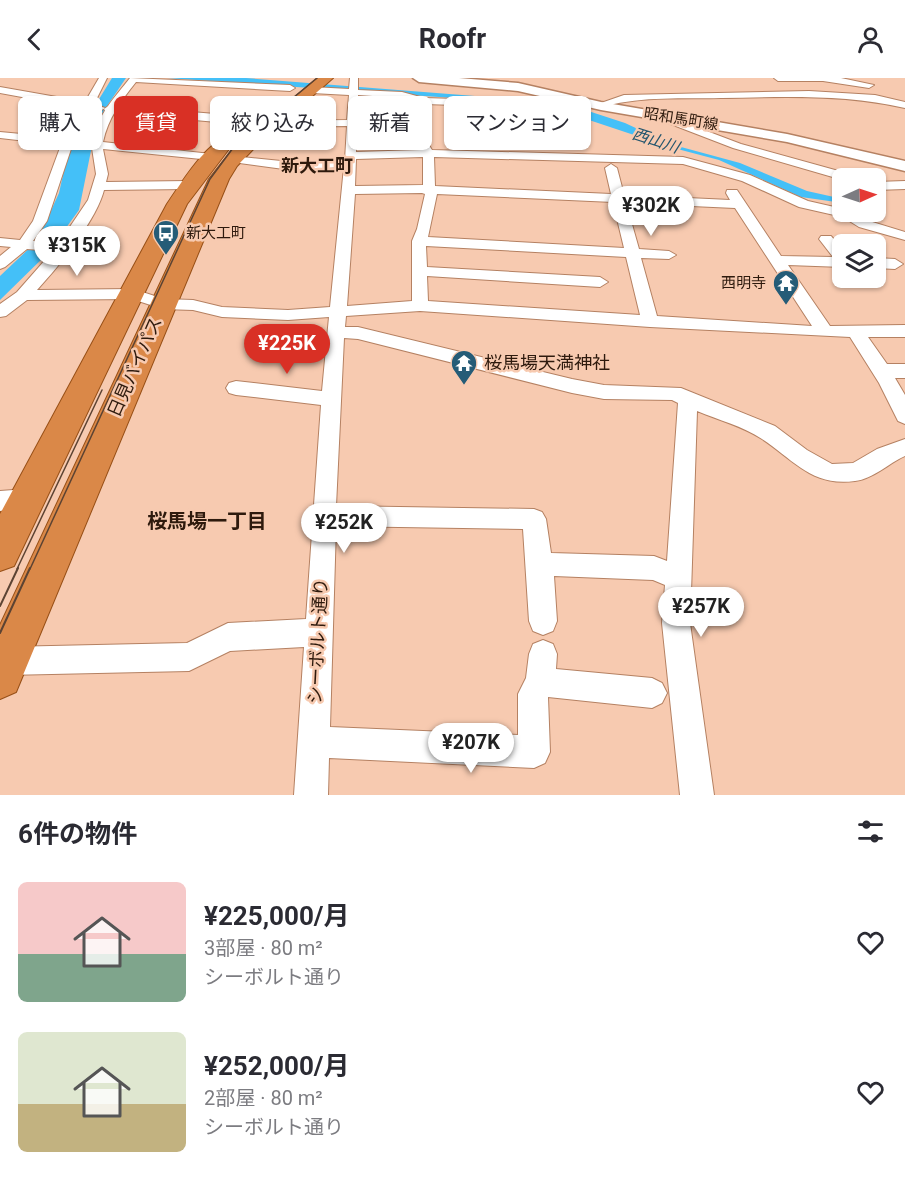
<!DOCTYPE html>
<html lang="ja">
<head>
<meta charset="utf-8">
<style>
  :root { --surface:#fff; --page:#f7f7f7; --text:#2b2b33; --muted:#7c7c81; --accent:#d93025 }
  body { margin:0; font-family:Roboto,"Noto Sans JP",sans-serif; background:var(--page); color:var(--text); height:100vh; display:flex; flex-direction:column; font-size:22px; white-space:nowrap }
  * { box-sizing:border-box; margin:0 }
  p { font-size:20px; color:var(--muted) }
  .icon { flex:none; width:33px; height:33px; fill:none; stroke:currentColor; stroke-width:2; stroke-linecap:round; stroke-linejoin:round }
  .map { position:relative; height:717px; overflow:hidden }
  .panel { display:flex; flex-direction:column; background:var(--surface); flex:1 }
  .panel>* { flex:none }
  .hud { position:absolute; left:18px; top:18px; width:600px; height:54px; display:flex; gap:12px }
  .needle { width:39px; rotate:87deg }
  .buttons { position:absolute; left:832px; top:90px; display:grid; gap:12px }
  .buttons a { display:grid; place-items:center; width:54px; height:54px; border-radius:9px; background:var(--surface); box-shadow:0 2px 4px #0004; font-size:30px }
  .price { position:absolute; translate:-50% -51px; padding:0 14px; border-radius:21px; background:#fff; color:#222; font-size:20px; line-height:39px; filter:drop-shadow(0 2px 3px #0008) }
  .price::after { content:''; position:absolute; left:50%; top:36px; width:18px; height:14px; margin-left:-9px; background:inherit; clip-path:polygon(0 0,100% 0,50% 100%) }
  .price.on { background:var(--accent); color:#fff }
  ul { padding:0; list-style:none }
  li { display:flex; align-items:center; gap:18px; height:150px; padding:0 18px }
  li span { display:grid; place-items:center; flex:none; width:168px; height:120px; border-radius:9px; color:#555 }
  li>.icon { margin-inline-start:auto }
  span .icon { width:72px; height:72px; fill:#fffc; stroke-width:1 }
  li b { font-size:26px }
  h2 { display:flex; justify-content:space-between; align-items:center; height:72px; padding:0 18px; font-size:26px }
  .pill { padding:0 21px; border-radius:9px; background:var(--surface); box-shadow:0 2px 4px #0004; font-size:21px; line-height:54px }
  .pill.on { background:var(--accent); color:#fff }
  header { display:flex; justify-content:space-between; align-items:center; height:78px; padding:0 18px; background:var(--surface); font-size:27px; font-weight:700 }
  .map>svg:first-child { display:block }
  .water { fill:#44c0f8 }
  .lines { fill:none; stroke-linecap:round; stroke-linejoin:round }
  .minor-casing { stroke:#b58162; stroke-width:2 }
  .tertiary-casing { stroke:#b58162; stroke-width:2 }
  .secondary-casing { stroke:#b58162; stroke-width:3 }
  .trunk-casing { stroke:#974f16; stroke-width:2 }
  .minor { fill:#fff; fill-rule:evenodd }
  .tertiary { fill:#fff; fill-rule:evenodd }
  .secondary { fill:#fff; fill-rule:evenodd }
  .trunk { fill:#da8848; fill-rule:evenodd }
  .tram-far1 { stroke:#5c4333; stroke-width:1.5 }
  .tram { stroke:#5c4333; stroke-width:2 }
  .labels { text-anchor:middle; stroke-width:5; stroke-linejoin:round; paint-order:stroke }
  .far-street-label { font-size:15px; fill:#2e1a0d; stroke:#f7cab0 }
  .far-poi-label { font-size:15px; fill:#2e1a0d; stroke:#f7cab0; text-anchor:start }
  .far-water-label { font-size:16px; font-style:italic; fill:#25566e; stroke:#f7cab0 }
  .far-quarter-label { font-size:18px; font-weight:bold; fill:#2e1a0d; stroke:#f7cab0 }
  .poi-label { font-size:18px; fill:#2e1a0d; stroke:#f7cab0; text-anchor:start }
  .street-label { font-size:18px; fill:#2e1a0d; stroke:#f7cab0 }
  .neighbourhood-label { font-size:20px; font-weight:bold; fill:#2e1a0d; stroke:#f7cab0 }
</style>
</head>
<body>
<header><svg class="icon" aria-label="back" viewBox="0 0 24 24"><path d="M15 5l-7 7 7 7"/></svg>Roofr<svg class="icon" aria-label="person" viewBox="0 0 24 24"><circle cx="12" cy="8" r="4"/><path d="M4 21q1-7 8-7t8 7"/></svg></header>
<div class="map">
<svg width="905" height="717" viewBox="0 0 905 717">
  <rect width="100%" height="100%" fill="#f7cab0"/>
  <!-- water -->
  <path class="water" d="M112,0H126L101,37L95,53L79,132L47,176L0,222V198L37,163L59,115L69,70Z
    M167,0H246L552,24L579,30L625,45L670,66L740,85L807,113L843,121V125L801,119L719,82L670,69L559,32L561,30L551,27Z"/>
  <g class="lines">
    <!-- minor casing -->
    <g class="minor-casing">
      <path id="minor" d="M99,0H107L94,26L105,30L100,33L91,31L74,61L92,63C98,37 114,20 130,0L290,7L295,10L290,13L136,4C121,23 108,40 103,64L211,76L217,79L211,82L103,71L108,96L106,104L188,103L194,107L188,111L104,112C96,143 59,188 37,212L133,211L164,221L193,222L222,229L288,232L330,229L344,89L291,92L232,84L226,81L232,78L291,84L345,82L347,48L270,49L265,46L270,43L347,42L349,17L312,15L307,12L312,9L349,11L350,0H358V12L402,14L424,20L489,22L563,31L588,40L583,43L564,38L489,28L424,26L402,20L358,17L356,74L421,72L417,66L423,63L427,64L432,72L683,79L750,97L808,123L843,131V134H853L869,143L905,154V162L859,149L843,139L799,129L742,103L683,86L434,79L435,108L611,116L605,90L611,86L617,90L624,117L730,122L726,115L727,112H737L781,178L833,179L819,161L821,158H831L843,172V189L788,187L830,248L905,247V259H868L887,286H905V300H895L905,317V346L898,343L879,305L850,259L650,249L420,233L346,238L345,249H358L572,301L604,307L681,310L775,348L807,372L832,386L853,385L877,371L905,361V378C889,385 873,401 855,403C812,409 794,382 762,361C743,348 718,342 697,333L690,545L714,717H680L662,545L665,507L653,502L554,498L557,543L553,553L543,557L533,553L529,543L523,451L336,448L330,649L518,657V616L526,600L529,576L533,566L543,562L553,566L557,576L556,591L652,600L662,605L667,615L662,625L652,630L548,619L550,674L545,685L534,690L329,680L328,717H294L304,569L230,573L189,593L6,597L0,595V571L6,569L187,565L228,545L306,541L321,327L236,317L229,315L226,310L229,305L236,303L322,313L329,239L288,242L222,239L193,232L163,231L132,221L27,222L6,238L0,239V226L17,214L53,173L27,171L5,189L0,191V178L11,169L0,168V160L20,162L33,143L61,67L0,60V54L64,60L82,30L0,15V9L85,24ZM72,68L92,70L96,96L88,122L59,165L33,163L47,143ZM423,79V107L355,108L356,81ZM422,115L425,116L417,151L412,163V223L347,228L355,116ZM437,116L613,124L624,170L428,159ZM626,125L735,130L812,248L657,238L641,180L669,181L676,177L669,173L639,171ZM426,168L626,179L640,237L428,223L427,198L600,209L608,204L600,199L427,189ZM344,260L358,261L572,315L604,321L672,322L678,325L667,483L654,478L551,475L546,441L542,434L534,431L336,428Z
        M774,0H841L874,7L869,10L823,3H778Z
        M809,13L875,17L905,24V30C845,16 782,19 721,20C683,21 643,18 606,28L601,25L624,17Z
        M646,30L741,66L853,97L855,100L843,102L733,70L642,35L641,33Z
        M905,103V111L876,112V104Z
        M876,180L895,181L903,186L895,191L876,190Z
        M27,411L35,414L39,421L35,428L0,433V413Z"/>
    </g>
    <!-- tertiary casing -->
    <g class="tertiary-casing">
      <path id="tertiary" d="M110,27L250,39L256,43L250,47L106,34L104,31Z"/>
    </g>
    <!-- secondary casing -->
    <g class="secondary-casing">
      <path id="secondary" d="M413,0H459L518,5L601,24L787,56L905,83V93L787,64L601,32L518,13L419,4Z"/>
    </g>
    <!-- trunk casing -->
    <g class="trunk-casing">
      <path id="trunk" d="M318,0H333L261,63L237,88L229,101L16,614L0,621V547L209,101L235,68Z
        M223,62L229,63L232,67L187,126L14,488L0,493V436L167,126C178,110 205,66 223,62Z"/>
    </g>
    <!-- minor -->
    <use href="#minor" class="minor"/>
    <!-- tertiary -->
    <use href="#tertiary" class="tertiary"/>
    <!-- secondary -->
    <use href="#secondary" class="secondary"/>
    <!-- trunk -->
    <use href="#trunk" class="trunk"/>
    <!-- tram-far1 -->
    <path class="tram-far1" d="M17,491L102,312
      M30,491L210,101L233,70L317,0"/>
    <!-- tram -->
    <path class="tram" d="M0,528L18,490
      M0,555L30,490"/>
  </g>
  <!-- icons -->
  <defs>
    <g id="bus-pin" transform="scale(1.35)"><path d="M0 17L-7.5 6A9.5 9.5 0 1 1 7.5 6Z" fill="#255c77" stroke="#f7cab0"/><path d="M-5-6H5V4H4V6H2V4H-2V6H-4V4H-5ZM-3.5-4V0h7V-4ZM-3.5 1.2v1.5H-2V1.2ZM2 1.2v1.5H3.5V1.2Z" fill="#fff"/></g>
    <g id="temple-pin" transform="scale(1.35)"><path d="M0 17L-7.5 6A9.5 9.5 0 1 1 7.5 6Z" fill="#255c77" stroke="#f7cab0"/><path d="M0-6L5-2H3V0L6.5 2.5H4V6H1.5V3h-3V6H-4V2.5H-6.5L-3 0V-2H-5Z" fill="#fff"/></g>
  </defs>
  <g fill-rule="evenodd">
    <use href="#bus-pin" x="166" y="155"/>
    <use href="#temple-pin" x="786" y="205"/>
    <use href="#temple-pin" x="464" y="285"/>
  </g>
  <g class="labels">
    <!-- far-street labels -->
    <g class="far-street-label">
      <text transform="translate(681 41) rotate(9)" y="5">昭和馬町線</text>
    </g>
    <!-- far-poi labels -->
    <g class="far-poi-label">
      <text x="186" y="160">新大工町</text>
      <text x="766" y="210" text-anchor="end">西明寺</text>
    </g>
    <!-- far-water labels -->
    <g class="far-water-label">
      <text transform="translate(656 62) rotate(18)" y="6">西山川</text>
    </g>
    <!-- far-quarter labels -->
    <g class="far-quarter-label">
      <text x="317" y="94">新大工町</text>
    </g>
    <!-- poi labels -->
    <g class="poi-label">
      <text x="484" y="291">桜馬場天満神社</text>
    </g>
    <!-- street labels -->
    <g class="street-label">
      <text transform="translate(135 289) rotate(-66)" y="6">日見バイパス</text>
      <text transform="translate(318 563) rotate(-87)" y="6">シーボルト通り</text>
    </g>
    <!-- neighbourhood labels -->
    <g class="neighbourhood-label">
      <text x="207" y="450">桜馬場一丁目</text>
    </g>
  </g>
</svg>
<div class="buttons">
<a><svg class="needle" viewBox="-14 -14 28 28"><path d="M0-13l5 13h-10z" fill="#e53935"/><path d="M0 13l5-13h-10z" fill="#7c7c81"/></svg></a>
<a><svg class="icon" aria-label="layers" viewBox="0 0 24 24"><path d="M12 4l9 5-9 5-9-5zM3 14l9 5 9-5"/></svg></a>
</div>
<b class="price" style="left:651px;top:159px">¥302K</b>
<b class="price" style="left:77px;top:199px">¥315K</b>
<b class="price on" style="left:287px;top:297px">¥225K</b>
<b class="price" style="left:344px;top:476px">¥252K</b>
<b class="price" style="left:701px;top:560px">¥257K</b>
<b class="price" style="left:471px;top:696px">¥207K</b>
<div class="hud">
<a class="pill">購入</a>
<a class="pill on">賃貸</a>
<a class="pill">絞り込み</a>
<a class="pill">新着</a>
<a class="pill">マンション</a>
</div>
</div>
<section class="panel">
<h2>6件の物件<svg class="icon" aria-label="filters" viewBox="0 0 24 24"><path d="M4 7h16M4 17h16"/><circle cx="9" cy="7" r="2"/><circle cx="15" cy="17" r="2"/></svg></h2>
<ul>
<li><span style="background:linear-gradient(#f6c9c9 60%,#7fa58c 0)"><svg class="icon" aria-label="home" viewBox="0 0 24 24"><path d="M3 11l9-7 9 7M6 9v11h12V9"/></svg></span><div><b>¥225,000/月</b><p>3部屋 · 80 m²</p><p>シーボルト通り</p></div><svg class="icon" aria-label="heart" viewBox="0 0 24 24"><path d="M12 20l-8-8c-3-5 5-10 8-4 3-6 11-1 8 4z"/></svg></li>
<li><span style="background:linear-gradient(#dfe7d0 60%,#c2b280 0)"><svg class="icon" aria-label="home" viewBox="0 0 24 24"><path d="M3 11l9-7 9 7M6 9v11h12V9"/></svg></span><div><b>¥252,000/月</b><p>2部屋 · 80 m²</p><p>シーボルト通り</p></div><svg class="icon" aria-label="heart" viewBox="0 0 24 24"><path d="M12 20l-8-8c-3-5 5-10 8-4 3-6 11-1 8 4z"/></svg></li>
</ul>
</section>
</body>
</html>
